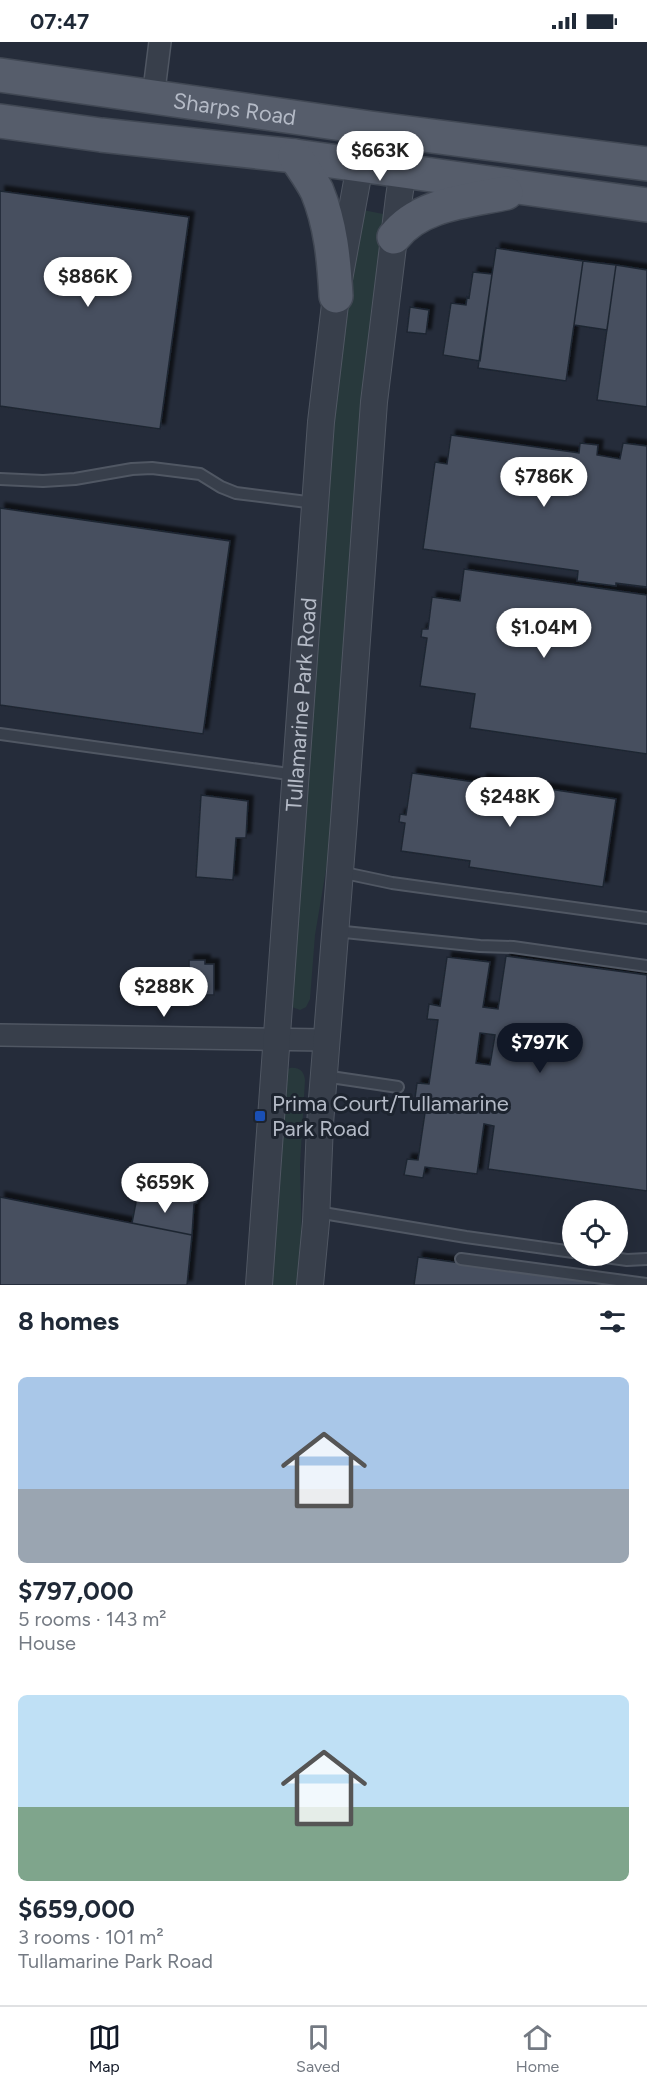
<!DOCTYPE html>
<html lang="en">
<head>
<meta charset="utf-8">
<style>
  :root { --surface:#fff; --page:#f6f6f7; --text:#1f2937; --muted:#747a83; --line:#e0e1e3; --accent:#111827 }
  body { margin:0; font-family:Figtree,sans-serif; background:var(--page); color:var(--text); height:100vh; display:flex; flex-direction:column; font-size:22px; white-space:nowrap }
  * { box-sizing:border-box; margin:0 }
  p { font-size:20px; color:var(--muted) }
  .icon { flex:none; width:33px; height:33px; fill:none; stroke:currentColor; stroke-width:2; stroke-linecap:round; stroke-linejoin:round }
  .map { position:relative; height:1243px; overflow:hidden }
  .panel { display:flex; flex-direction:column; background:var(--surface); flex:1 }
  .panel>* { flex:none }
  .fabs { position:absolute; left:562px; top:1158px; display:grid; gap:12px }
  .fabs a { display:grid; place-items:center; width:66px; height:66px; border-radius:50%; background:var(--surface); box-shadow:0 6px 24px #0002; font-size:30px }
  .price { position:absolute; translate:-50% -51px; padding:0 14px; border-radius:21px; background:#fff; color:#222; font-size:20px; line-height:39px; filter:drop-shadow(0 2px 3px #0008) }
  .price::after { content:''; position:absolute; left:50%; top:36px; width:18px; height:14px; margin-left:-9px; background:inherit; clip-path:polygon(0 0,100% 0,50% 100%) }
  .price.active { background:var(--accent); color:#fff }
  ul { padding:0; list-style:none }
  li { display:grid; align-content:center; gap:12px; height:318px; padding:0 18px }
  li span { display:grid; place-items:center; height:186px; border-radius:9px; color:#555 }
  li>.icon { margin-inline-start:auto }
  span .icon { width:108px; height:108px; fill:#fffc; stroke-width:1 }
  li b { font-size:26px }
  h2 { display:flex; justify-content:space-between; align-items:center; height:72px; padding:0 18px; font-size:26px }
  .status { display:flex; justify-content:space-between; align-items:center; height:42px; padding:0 30px; background:var(--surface); direction:ltr }
  .status svg { height:16px; fill:currentColor }
  .tab-bar { display:flex; justify-content:space-around; align-items:center; height:84px; border-top:2px solid var(--line); background:var(--surface); font-size:16px; color:var(--muted) }
  .tab-bar a { display:grid; justify-items:center; gap:3px }
  .tab-bar .active { color:var(--accent) }
  .map>svg:first-child { display:block }
  .green { fill:#28393c }
  .building { fill:#464f5e; stroke:#1f2632; stroke-width:1.5; fill-rule:evenodd; filter:url(#shadow) }
  .lines { fill:none; stroke-linecap:round; stroke-linejoin:round }
  .service-casing { stroke:#505763; stroke-width:14 }
  .minor-casing { stroke:#505763; stroke-width:24 }
  .tertiary-casing { stroke:#505763; stroke-width:28 }
  .primary-casing { stroke:#414854; stroke-width:36 }
  .service { stroke:#383f4b; stroke-width:10 }
  .minor { stroke:#383f4b; stroke-width:21 }
  .tertiary { stroke:#383f4b; stroke-width:26 }
  .primary { stroke:#565d6b; stroke-width:33 }
  .transit-dot { fill:#1a4fb4; stroke:#1d242f; stroke-width:2 }
  .labels { text-anchor:middle; stroke-width:6; stroke-linejoin:round; paint-order:stroke }
  .street-label { font-size:22px; fill:#b4bac6; stroke:#1d242f }
  .poi-label { font-size:22px; fill:#b4bac6; stroke:#1d242f; text-anchor:start }
</style>
</head>
<body>
<div class="status"><b>07:47</b><svg viewBox="0 0 49 12"><path d="M0 12V9h3v3zM5 12V6h3v6zM10 12V3h3v9zM15 12V0h3v12zM26 1h20v11H26zM47 4h2v5h-2z"/></svg></div>
<div class="map">
<svg width="647" height="1243" viewBox="0 0 647 1243">
  <defs>
    <filter id="shadow"><feDropShadow dx="5" dy="-5" stdDeviation="1.5" flood-color="#0009"/></filter>
  </defs>
  <rect width="100%" height="100%" fill="#252c3a"/>
  <!-- green -->
  <path class="green" d="M358,167L388,173L328,816L315,893L310,957L306,965L300,968L292,965L290,961L336,342Z
    M290,1026C299,1025 304,1029 305,1038L300,1123L302,1202L299,1243H269L287,1028Z"/>
  <!-- building -->
  <path class="building" d="M0,149L189,175L160,387L0,364Z
    M496,206L583,219L566,339L478,326Z
    M583,219L616,223L607,288L574,283Z
    M616,223L647,228V365L597,358Z
    M473,230L492,232L480,319L443,313L451,261L466,263L467,255L469,256Z
    M410,265L429,268L426,292L407,290Z
    M451,393L579,411L580,401L598,403L597,413L620,417L623,401L647,404V545L616,541V544L577,539L578,529L423,507L435,420L447,422Z
    M0,466L230,499L203,692L0,663Z
    M464,527L647,553V712L470,686L475,652L420,644L427,596L421,595L422,587H428L432,555L460,559Z
    M412,731L481,741L482,737L616,757L603,845L469,825L470,819L401,809L405,781L399,780L400,772L406,773Z
    M201,753L248,759L246,796H236L233,838L196,835Z
    M506,914L647,933V1149L488,1127L494,1084L484,1082L477,1132L425,1125L423,1136L404,1133L407,1117L418,1118L427,1057L415,1056L417,1041L429,1042L438,978L427,977L429,962L440,964L447,915L490,920L483,965L498,967ZM480,991L495,993L490,1023L476,1021Z
    M189,918H205V922H214V953H176V932H189Z
    M142,1153L191,1159L193,1155H197L199,1158L197,1161L194,1162L192,1193L132,1181L136,1160Z
    M0,1155L192,1193L187,1243H0Z
    M418,1215L619,1243H414Z"/>
  <g class="lines">
    <!-- service casing -->
    <g class="service-casing">
      <path id="service" d="M0,437L43,439L75,437L132,427L152,426L200,432L221,445L236,451L315,461
        M0,692L296,733
        M340,830L392,841L647,876
        M335,889L480,904L513,905L647,924
        M324,1034L398,1045
        M317,1170L466,1195L573,1210
        M598,1214L627,1218L647,1217
        M461,1217L647,1242"/>
    </g>
    <!-- minor casing -->
    <g class="minor-casing">
      <path id="minor" d="M153,56L160,0
        M0,993L326,998"/>
    </g>
    <!-- tertiary casing -->
    <g class="tertiary-casing">
      <g id="tertiary">
        <path id="s1" d="M259,1243L321,380L336,254L360,123L370,86"/>
        <path d="M310,1243L316,1180L320,1082L344,779L374,360L399,155L409,91"/>
      </g>
    </g>
    <!-- primary casing -->
    <g class="primary-casing">
      <g id="primary">
        <path id="s2" d="M0,33L370,86L647,122"/>
        <path d="M0,79L101,93L295,114L647,163"/>
        <path d="M295,114C302,125 311,137 317,149C331,183 334,218 336,254"/>
        <path d="M394,195C419,162 468,159 506,151"/>
      </g>
    </g>
    <!-- service -->
    <use href="#service" class="service"/>
    <!-- minor -->
    <use href="#minor" class="minor"/>
    <!-- tertiary -->
    <use href="#tertiary" class="tertiary"/>
    <!-- primary -->
    <use href="#primary" class="primary"/>
  </g>
  <!-- markers -->
  <rect class="transit-dot" x="254" y="1068" width="12" height="12" rx="3"/>
  <g class="labels">
    <!-- street labels -->
    <g class="street-label">
      <text dy="8" stroke="none"><textPath href="#s2" startOffset="237">Sharps Road</textPath></text>
      <text dy="8" stroke="none"><textPath href="#s1" startOffset="582">Tullamarine Park Road</textPath></text>
    </g>
    <!-- poi labels -->
    <g class="poi-label">
      <text x="272" y="1069">Prima Court/Tullamarine<tspan x="272" dy="25">Park Road</tspan></text>
    </g>
  </g>
</svg>
<div class="fabs">
<a><svg class="icon" aria-label="locate" viewBox="0 0 24 24"><circle cx="12" cy="12" r="6"/><path d="M12 2v4M12 18v4M2 12h4M18 12h4"/></svg></a>
</div>
<b class="price" style="left:380px;top:140px">$663K</b>
<b class="price" style="left:88px;top:266px">$886K</b>
<b class="price" style="left:544px;top:466px">$786K</b>
<b class="price" style="left:544px;top:617px">$1.04M</b>
<b class="price" style="left:510px;top:786px">$248K</b>
<b class="price" style="left:164px;top:976px">$288K</b>
<b class="price active" style="left:540px;top:1032px">$797K</b>
<b class="price" style="left:165px;top:1172px">$659K</b>
</div>
<section class="panel">
<h2>8 homes<svg class="icon" aria-label="filters" viewBox="0 0 24 24"><path d="M4 7h16M4 17h16"/><circle cx="9" cy="7" r="2"/><circle cx="15" cy="17" r="2"/></svg></h2>
<ul>
<li><span style="background:linear-gradient(#a9c7e8 60%,#9aa5b1 0)"><svg class="icon" aria-label="home" viewBox="0 0 24 24"><path d="M3 11l9-7 9 7M6 9v11h12V9"/></svg></span><div><b>$797,000</b><p>5 rooms · 143 m²</p><p>House</p></div></li>
<li><span style="background:linear-gradient(#bfe0f5 60%,#7fa58c 0)"><svg class="icon" aria-label="home" viewBox="0 0 24 24"><path d="M3 11l9-7 9 7M6 9v11h12V9"/></svg></span><div><b>$659,000</b><p>3 rooms · 101 m²</p><p>Tullamarine Park Road</p></div></li>
</ul>
</section>
<nav class="tab-bar">
<a class="active"><svg class="icon" aria-label="map" viewBox="0 0 24 24"><path d="M3 6l6-2 6 2 6-2v14l-6 2-6-2-6 2zM9 4v14M15 6v14"/></svg>Map</a>
<a><svg class="icon" aria-label="saved" viewBox="0 0 24 24"><path d="M7 4h10v16l-5-4-5 4z"/></svg>Saved</a>
<a><svg class="icon" aria-label="home" viewBox="0 0 24 24"><path d="M3 11l9-7 9 7M6 9v11h12V9"/></svg>Home</a>
</nav>
</body>
</html>
